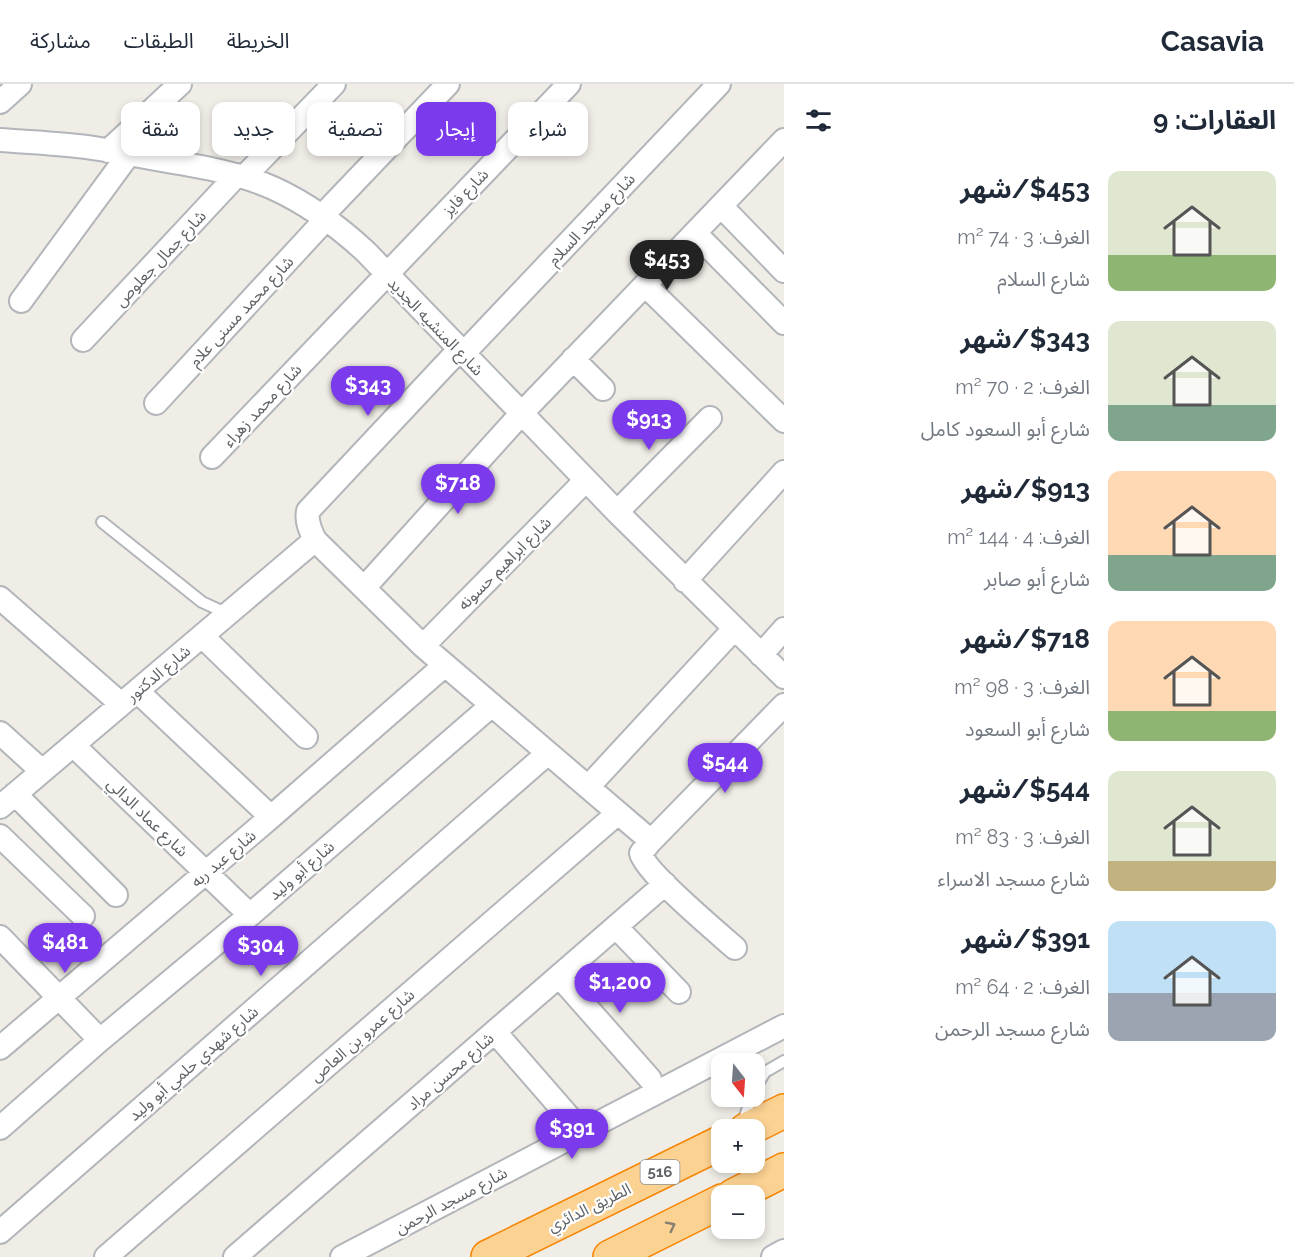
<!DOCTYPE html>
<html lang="ar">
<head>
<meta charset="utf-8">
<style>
  :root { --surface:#fff; --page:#f2f2f3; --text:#1f2937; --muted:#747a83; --line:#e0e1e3; --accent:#7c3aed }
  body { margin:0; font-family:Raleway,"Noto Sans Arabic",sans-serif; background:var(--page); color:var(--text); direction:rtl; height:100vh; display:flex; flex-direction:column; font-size:22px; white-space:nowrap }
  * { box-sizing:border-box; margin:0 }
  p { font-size:20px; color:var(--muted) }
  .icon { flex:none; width:33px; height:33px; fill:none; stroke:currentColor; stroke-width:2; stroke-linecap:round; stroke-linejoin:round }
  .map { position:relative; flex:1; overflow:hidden; direction:ltr }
  .sheet { display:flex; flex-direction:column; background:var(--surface); width:510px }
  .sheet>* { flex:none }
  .guide { position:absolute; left:18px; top:18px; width:570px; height:54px; direction:rtl; display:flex; gap:12px }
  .needle { width:39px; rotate:163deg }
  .fabs { position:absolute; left:711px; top:969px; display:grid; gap:12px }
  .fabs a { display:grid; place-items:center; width:54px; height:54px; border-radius:12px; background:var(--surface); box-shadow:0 3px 9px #0003; font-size:30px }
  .price { position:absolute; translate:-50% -51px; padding:0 14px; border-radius:21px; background:var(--accent); color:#fff; font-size:20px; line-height:39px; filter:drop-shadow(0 2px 3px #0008) }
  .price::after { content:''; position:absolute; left:50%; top:36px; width:18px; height:14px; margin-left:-9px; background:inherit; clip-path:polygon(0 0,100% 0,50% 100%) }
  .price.current { background:#222; color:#fff }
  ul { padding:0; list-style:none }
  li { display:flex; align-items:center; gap:18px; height:150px; padding:0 18px }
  li span { display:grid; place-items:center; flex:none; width:168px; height:120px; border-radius:12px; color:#555 }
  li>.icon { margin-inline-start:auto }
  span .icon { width:72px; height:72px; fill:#fffc; stroke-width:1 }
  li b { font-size:26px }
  h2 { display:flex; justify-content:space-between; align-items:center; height:72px; padding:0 18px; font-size:26px }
  .pill { padding:0 21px; border-radius:12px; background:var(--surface); box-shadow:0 3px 9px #0003; font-size:21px; line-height:54px }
  .pill.current { background:var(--accent); color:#fff }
  header { display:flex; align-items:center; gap:36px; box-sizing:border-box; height:84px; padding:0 30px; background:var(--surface); border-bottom:2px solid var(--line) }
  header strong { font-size:28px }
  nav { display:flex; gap:33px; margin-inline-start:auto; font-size:21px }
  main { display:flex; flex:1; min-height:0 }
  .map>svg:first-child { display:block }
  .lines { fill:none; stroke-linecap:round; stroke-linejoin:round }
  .service-casing { stroke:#b2b5b9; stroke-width:14 }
  .minor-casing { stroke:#b2b5b9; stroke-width:26 }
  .motorway-casing { stroke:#f58502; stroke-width:36 }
  .service { stroke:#fff; stroke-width:10 }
  .minor { stroke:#fff; stroke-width:22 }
  .motorway { stroke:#fcd292; stroke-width:33 }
  .oneway { stroke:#867f72 }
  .labels { text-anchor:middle; stroke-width:4.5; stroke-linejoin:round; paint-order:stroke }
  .shield { fill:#fff; stroke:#8e9295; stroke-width:1.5 }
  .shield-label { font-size:15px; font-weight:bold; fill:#5e6367 }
  .street-label { font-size:16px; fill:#5e6367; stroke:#fff }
</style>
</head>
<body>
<header>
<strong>Casavia</strong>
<nav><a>الخريطة</a><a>الطبقات</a><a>مشاركة</a></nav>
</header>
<main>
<section class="sheet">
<h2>العقارات: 9<svg class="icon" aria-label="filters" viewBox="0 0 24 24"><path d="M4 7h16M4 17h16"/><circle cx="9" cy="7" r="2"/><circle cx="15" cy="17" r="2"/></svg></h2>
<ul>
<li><span style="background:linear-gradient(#dfe7d0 70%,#8fb573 0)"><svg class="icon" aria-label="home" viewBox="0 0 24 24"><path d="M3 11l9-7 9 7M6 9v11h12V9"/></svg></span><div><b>$453/شهر</b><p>الغرف: 3 · 74 m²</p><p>شارع السلام</p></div></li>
<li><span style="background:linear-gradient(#dfe7d0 70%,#7fa58c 0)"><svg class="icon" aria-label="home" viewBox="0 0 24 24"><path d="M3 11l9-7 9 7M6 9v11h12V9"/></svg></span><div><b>$343/شهر</b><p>الغرف: 2 · 70 m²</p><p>شارع أبو السعود كامل</p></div></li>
<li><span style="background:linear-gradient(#ffd9b3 70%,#7fa58c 0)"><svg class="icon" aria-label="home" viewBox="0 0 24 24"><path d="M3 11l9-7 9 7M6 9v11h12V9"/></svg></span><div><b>$913/شهر</b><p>الغرف: 4 · 144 m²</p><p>شارع أبو صابر</p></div></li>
<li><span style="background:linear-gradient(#ffd9b3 75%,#8fb573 0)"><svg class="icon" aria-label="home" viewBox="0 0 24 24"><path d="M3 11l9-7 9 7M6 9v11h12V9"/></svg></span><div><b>$718/شهر</b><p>الغرف: 3 · 98 m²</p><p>شارع أبو السعود</p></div></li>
<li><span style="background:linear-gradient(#dfe7d0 75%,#c2b280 0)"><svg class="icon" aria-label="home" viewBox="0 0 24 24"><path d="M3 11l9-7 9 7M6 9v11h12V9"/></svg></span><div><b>$544/شهر</b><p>الغرف: 3 · 83 m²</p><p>شارع مسجد الاسراء</p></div></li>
<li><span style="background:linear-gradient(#bfe0f5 60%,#9aa5b1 0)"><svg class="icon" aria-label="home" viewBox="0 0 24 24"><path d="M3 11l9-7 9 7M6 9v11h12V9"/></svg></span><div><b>$391/شهر</b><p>الغرف: 2 · 64 m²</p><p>شارع مسجد الرحمن</p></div></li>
</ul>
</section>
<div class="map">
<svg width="784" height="1173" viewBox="0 0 784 1173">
  <rect width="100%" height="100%" fill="#f0ede7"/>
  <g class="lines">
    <!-- service casing -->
    <g class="service-casing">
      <path id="service" d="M102,438L202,518L228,530
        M754,1006L765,988L784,977
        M742,1041L752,1012"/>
    </g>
    <!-- minor casing -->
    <g class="minor-casing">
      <path id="minor" d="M0,18L20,0
        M0,56C26,58 52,59 77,62C107,65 137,72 167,77C203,83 239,89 273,104C308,120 338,142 366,168L617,428L784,593
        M108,67L180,0
        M244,93L334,0
        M721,122L784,187
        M322,132L448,0
        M695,149L784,239
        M645,201L784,337
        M21,217L129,70
        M83,256L237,91
        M459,266L308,427C306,437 310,446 315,456L423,562L651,757
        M463,270L719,0
        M573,275L603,305
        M156,319L326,135
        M212,373L569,0
        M617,428L710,334
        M685,497L784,388
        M364,504L521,330L784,56
        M0,514L121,620
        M202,552L306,653
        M423,562L586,396
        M761,571L784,545
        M137,607L271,733
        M0,649L42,687
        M73,661L250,831
        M588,703L734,545
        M15,710L116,811
        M0,723L315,456
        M0,752L83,832
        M616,843L679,908
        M0,853L100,956
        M735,864C718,849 644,787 641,769L651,757L784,621
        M559,892L650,995
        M495,948L582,1048
        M0,964L271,733L445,581
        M0,1044L100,956L250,831L492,621
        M0,1148L548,669
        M106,1173L618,729
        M235,1173L665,800
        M342,1173L784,942
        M773,1173L784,1167"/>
    </g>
    <!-- motorway casing -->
    <g class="motorway-casing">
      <path id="motorway" d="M746,1046L784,1027
        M733,1112L784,1086
        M488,1173L722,1058
        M610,1173L722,1117"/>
    </g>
    <!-- service -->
    <use href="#service" class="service"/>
    <!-- minor -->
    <use href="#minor" class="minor"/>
    <!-- motorway -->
    <use href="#motorway" class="motorway"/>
  </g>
  <!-- one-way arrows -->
  <defs><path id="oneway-chevron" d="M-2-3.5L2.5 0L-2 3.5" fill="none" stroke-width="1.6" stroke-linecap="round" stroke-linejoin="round" transform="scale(1.5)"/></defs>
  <use class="oneway" href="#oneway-chevron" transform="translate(671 1142) rotate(-27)"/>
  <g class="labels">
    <!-- shield labels -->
    <rect class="shield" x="640.5" y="1076" width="39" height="24" rx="4.5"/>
    <g class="shield-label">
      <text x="660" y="1093">516</text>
    </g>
    <!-- street labels -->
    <g class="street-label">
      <text transform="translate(465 108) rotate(-46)" y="6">شارع فايز</text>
      <text transform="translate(591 135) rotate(-47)" y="6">شارع مسجد السلام</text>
      <text transform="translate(160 174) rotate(-47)" y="6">شارع جمال جعلوص</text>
      <text transform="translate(241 227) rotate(-47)" y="6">شارع محمد مسنى علام</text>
      <text transform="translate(436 242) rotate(46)" y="6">شارع المنشيه الجديد</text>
      <text transform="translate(262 321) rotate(-47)" y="6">شارع محمد زهراء</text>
      <text transform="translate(504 479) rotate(-45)" y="6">شارع ابراهيم حسونه</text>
      <text transform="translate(158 589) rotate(-40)" y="6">شارع الدكتور</text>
      <text transform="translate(148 733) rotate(44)" y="6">شارع عماد الدالي</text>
      <text transform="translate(223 774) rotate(-40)" y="6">شارع عبد ربه</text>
      <text transform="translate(301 786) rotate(-41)" y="6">شارع أبو وليد</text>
      <text transform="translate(362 951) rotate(-41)" y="6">شارع عمرو بن العاص</text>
      <text transform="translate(193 979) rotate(-41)" y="6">شارع شهدي حلمي أبو وليد</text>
      <text transform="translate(450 987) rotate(-41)" y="6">شارع محسن مراد</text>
      <text transform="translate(451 1116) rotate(-28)" y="6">شارع مسجد الرحمن</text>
      <text transform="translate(589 1123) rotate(-26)" y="6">الطريق الدائري</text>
    </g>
  </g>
</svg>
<div class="fabs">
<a><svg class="needle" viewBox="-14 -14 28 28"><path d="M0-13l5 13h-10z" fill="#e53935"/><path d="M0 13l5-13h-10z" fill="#747a83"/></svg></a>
<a>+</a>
<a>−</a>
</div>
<b class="price current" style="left:667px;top:207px">$453</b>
<b class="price" style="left:368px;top:333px">$343</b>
<b class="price" style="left:649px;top:367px">$913</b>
<b class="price" style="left:458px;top:431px">$718</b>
<b class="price" style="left:725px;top:710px">$544</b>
<b class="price" style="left:65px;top:890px">$481</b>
<b class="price" style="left:261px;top:893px">$304</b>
<b class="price" style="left:620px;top:930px">$1,200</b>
<b class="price" style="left:572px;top:1076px">$391</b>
<div class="guide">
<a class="pill">شراء</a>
<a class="pill current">إيجار</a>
<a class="pill">تصفية</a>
<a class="pill">جديد</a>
<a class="pill">شقة</a>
</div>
</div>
</main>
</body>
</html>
